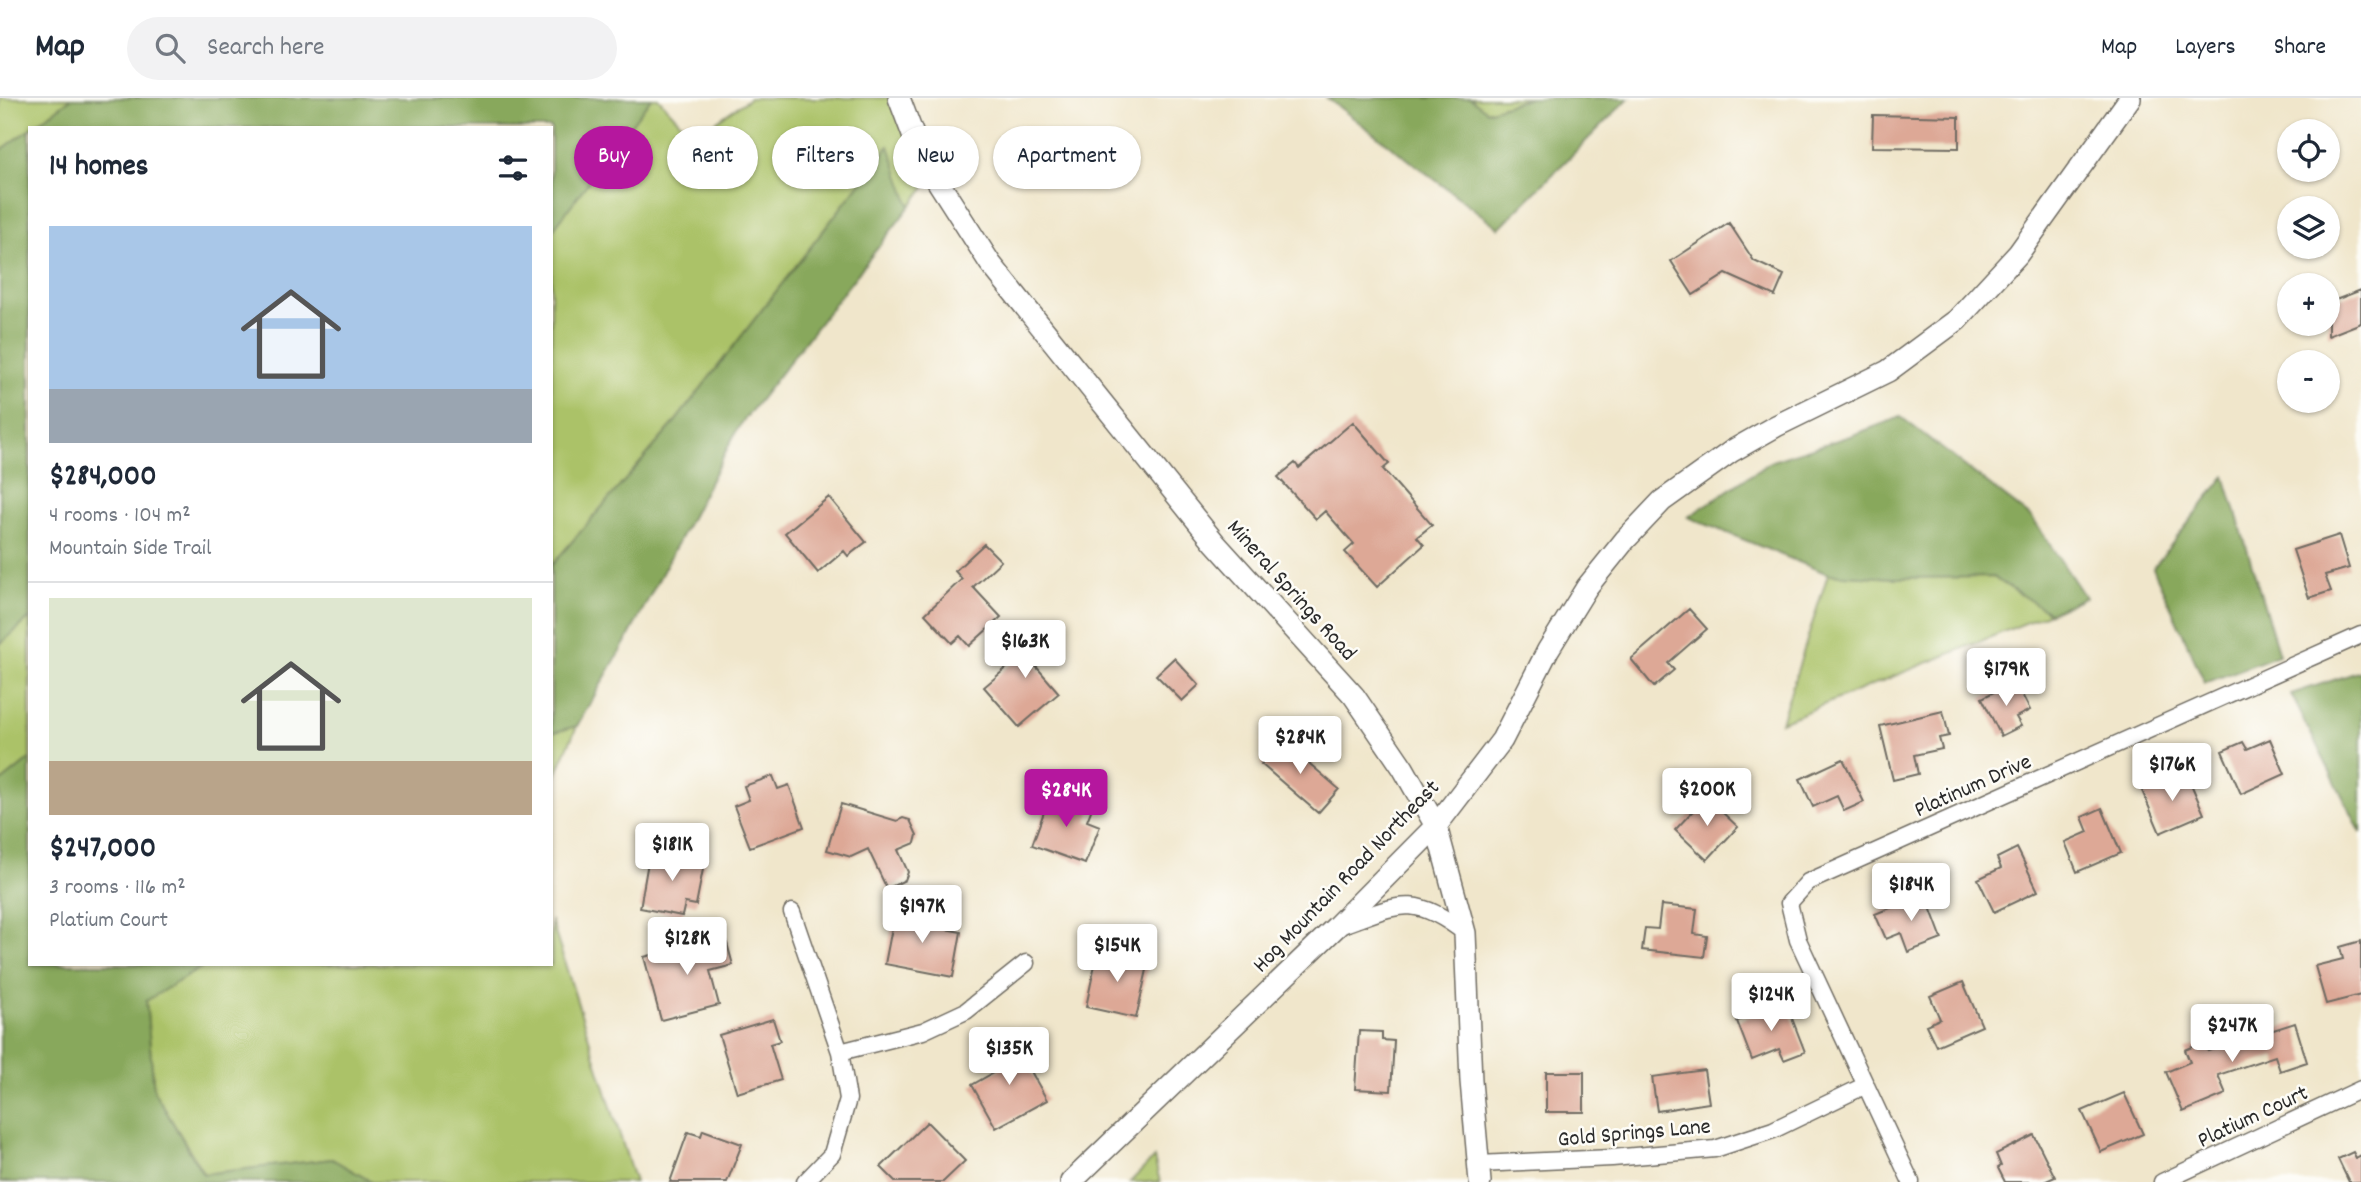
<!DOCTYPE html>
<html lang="en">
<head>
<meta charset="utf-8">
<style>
  :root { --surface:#fff; --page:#f2f2f3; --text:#1f2937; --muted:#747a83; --line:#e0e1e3; --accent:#b5179e }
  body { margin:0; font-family:Dekko,sans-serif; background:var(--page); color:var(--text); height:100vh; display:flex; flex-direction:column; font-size:26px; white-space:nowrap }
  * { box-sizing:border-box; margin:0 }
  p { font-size:23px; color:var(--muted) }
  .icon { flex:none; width:38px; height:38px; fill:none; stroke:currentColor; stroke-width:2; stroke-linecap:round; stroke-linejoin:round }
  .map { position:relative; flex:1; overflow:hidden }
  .sheet { position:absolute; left:28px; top:28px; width:525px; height:840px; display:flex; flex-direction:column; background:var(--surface); border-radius:0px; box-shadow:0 2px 5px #0004 }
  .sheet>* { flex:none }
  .hud { position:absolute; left:574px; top:28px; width:665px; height:63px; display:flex; gap:14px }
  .buttons { position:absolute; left:2277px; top:21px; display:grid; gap:14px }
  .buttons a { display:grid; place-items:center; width:63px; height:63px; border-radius:50%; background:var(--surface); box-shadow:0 2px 5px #0004; font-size:35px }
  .price { position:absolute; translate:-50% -60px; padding:0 16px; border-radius:7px; background:#fff; color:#222; font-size:23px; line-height:46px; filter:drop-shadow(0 2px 4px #0008) }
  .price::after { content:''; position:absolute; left:50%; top:42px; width:21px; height:16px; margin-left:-10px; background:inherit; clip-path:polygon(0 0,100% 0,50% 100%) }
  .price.on { background:var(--accent); color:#fff }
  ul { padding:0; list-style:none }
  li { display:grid; align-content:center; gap:14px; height:371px; padding:0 21px }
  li+li { border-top:2px solid var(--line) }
  li span { display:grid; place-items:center; height:217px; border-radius:0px; color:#555 }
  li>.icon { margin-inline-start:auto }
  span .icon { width:126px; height:126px; fill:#fffc; stroke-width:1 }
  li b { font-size:30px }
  h2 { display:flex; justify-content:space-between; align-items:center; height:84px; padding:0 21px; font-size:30px }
  .tag { padding:0 24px; border-radius:32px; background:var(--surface); box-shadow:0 2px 5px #0004; font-size:24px; line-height:63px }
  .tag.on { background:var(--accent); color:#fff }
  header { display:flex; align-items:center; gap:42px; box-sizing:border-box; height:98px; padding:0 35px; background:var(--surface); border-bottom:2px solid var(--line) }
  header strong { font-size:33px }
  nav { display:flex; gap:38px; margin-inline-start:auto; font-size:24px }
  .search { width:490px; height:63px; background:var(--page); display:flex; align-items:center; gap:18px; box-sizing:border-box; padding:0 24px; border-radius:38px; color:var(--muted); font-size:26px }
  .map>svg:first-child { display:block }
  .green { fill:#abc267; stroke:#6b7649; stroke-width:2 }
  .forest { fill:#88a85c; stroke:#5a6a44; stroke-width:2 }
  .building { fill:#dda896 }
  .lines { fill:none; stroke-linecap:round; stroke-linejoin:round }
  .minor-casing { stroke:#706c63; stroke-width:19 }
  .tertiary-casing { stroke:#706c63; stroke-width:24 }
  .minor { stroke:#fff; stroke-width:16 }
  .tertiary { stroke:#fff; stroke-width:21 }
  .labels { text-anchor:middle; stroke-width:5; stroke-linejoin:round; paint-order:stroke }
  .street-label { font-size:23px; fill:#2b2b2b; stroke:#fdfcf7 }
</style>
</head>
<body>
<header>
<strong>Map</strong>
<div class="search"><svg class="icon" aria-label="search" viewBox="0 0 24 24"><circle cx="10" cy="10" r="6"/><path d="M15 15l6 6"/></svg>Search here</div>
<nav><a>Map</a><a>Layers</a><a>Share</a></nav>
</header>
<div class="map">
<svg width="2361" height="1084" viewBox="0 0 2361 1084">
  <rect width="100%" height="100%" fill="#fdfcf7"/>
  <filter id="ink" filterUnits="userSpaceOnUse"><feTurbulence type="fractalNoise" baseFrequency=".0143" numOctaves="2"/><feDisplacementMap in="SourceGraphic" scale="14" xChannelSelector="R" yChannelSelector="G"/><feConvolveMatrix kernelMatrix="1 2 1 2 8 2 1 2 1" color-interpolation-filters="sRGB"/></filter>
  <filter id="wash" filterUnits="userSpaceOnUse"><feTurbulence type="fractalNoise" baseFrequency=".00686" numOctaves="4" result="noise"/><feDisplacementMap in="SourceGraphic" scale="28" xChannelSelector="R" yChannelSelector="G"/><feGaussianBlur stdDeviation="1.57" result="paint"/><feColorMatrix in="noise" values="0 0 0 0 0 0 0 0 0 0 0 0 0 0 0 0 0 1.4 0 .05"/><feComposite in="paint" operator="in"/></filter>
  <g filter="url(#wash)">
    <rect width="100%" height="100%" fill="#f0e6cb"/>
    <!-- green -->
    <path class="green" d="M0,0H72L0,53Z
      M651,0H658L694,39L750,0H890L928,86L910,108L888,49L671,329L551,468V134Z
      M1470,0H1530L1486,13Z
      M1828,476L1895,480L1993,479L2050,515L1781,624Z
      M30,520V661L0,685V546Z
      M577,628L551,688V635Z
      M551,822L635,1084H372L332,1061L204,1076L154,993L146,903L207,866H551Z
      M1154,1060L1160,1084H1130Z"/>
    <!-- forest -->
    <path class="forest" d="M72,0H651L551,134V30H32Z
      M1327,0H1470L1487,13L1530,0H1629L1499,130Z
      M30,31V520L0,546V53Z
      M889,48L910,108L738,330L630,536L577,628L551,635V468L671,329Z
      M1901,319L2032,420L2085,499L2050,515L1993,479L1895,480L1828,476L1688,419L1772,363L1850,338Z
      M2225,378L2279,557L2205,585L2153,470Z
      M2361,573V735L2291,596Z
      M30,661V866H207L146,903L154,993L203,1076L332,1061L372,1084H0V685Z"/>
    <g id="blocks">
      <!-- building -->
      <path class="building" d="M1873,17L1959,19V50L1872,49Z
        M1729,125L1754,163L1784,177L1775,198L1726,176L1693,197L1671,163Z
        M2361,192V225L2328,238V205Z
        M1353,324L1389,366L1383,371L1432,427L1417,439L1424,447L1377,489L1345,454L1354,446L1325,413L1316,421L1278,379L1295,365L1299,370Z
        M829,399L866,444L848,458L844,453L818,475L785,435Z
        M2339,437L2349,470L2325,477L2331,493L2309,500L2293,452Z
        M984,446L1001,463L973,489L1001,519L969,548L960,538L952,545L925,516L962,481L955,473Z
        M1689,511L1707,531L1668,565L1674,572L1654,589L1631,561Z
        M1041,527L1056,545L1033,565L1059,595L1019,629L984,589L1023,556L1016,547Z
        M1174,560L1199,587L1182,603L1156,577Z
        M2015,583L2030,612L2016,619L2021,628L2001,638L1982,600Z
        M1943,613L1949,638L1939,640L1942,651L1914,657L1918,676L1893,682L1880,628Z
        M2270,641L2285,676L2241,696L2222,653L2243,644L2247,651Z
        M1282,642L1339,691L1318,715L1261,666Z
        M1843,661L1864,704L1844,713L1837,698L1813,709L1800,681Z
        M773,678L778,691L789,687L804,729L750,749L734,708L749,702L744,688Z
        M2161,679L2165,688L2188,679L2204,716L2160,735L2140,688Z
        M1051,695L1092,710L1087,723L1100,728L1085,766L1032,747Z
        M1706,699L1738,729L1707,762L1675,732Z
        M841,706L897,723L903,720L910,722L917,737L915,745L898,752L908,774L905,782L887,791L868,751L851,759L827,752Z
        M2102,710L2121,755L2077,774L2065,744L2088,734L2082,719Z
        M2017,750L2038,793L1994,814L1978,781L2001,770L1997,760Z
        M659,752L705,761L696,807L685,805L682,818L640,810L648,764L656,766Z
        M1925,796L1942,841L1908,854L1901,835L1886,841L1875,816Z
        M1661,807L1697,811L1694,836L1707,838L1704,859L1642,852L1645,830L1658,831Z
        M896,809L927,815L925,827L961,834L953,879L885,866Z
        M725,838L733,867L710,873L719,907L661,922L644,859Z
        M2361,843V897L2326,906L2315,868L2343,861L2340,849Z
        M1098,852L1149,863L1136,920L1086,909Z
        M1963,884L1982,928L1936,948L1926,927L1940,921L1930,898Z
        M1786,905L1805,954L1784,962L1779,951L1752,962L1737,923Z
        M773,921L780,943L770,946L781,982L737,995L719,937Z
        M2295,925L2307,964L2280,973L2275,958L2218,977L2226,996L2183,1014L2166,974L2190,964L2185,952L2204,944L2208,953Z
        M1359,933L1382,934V942L1394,943L1391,993L1355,991Z
        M1014,943L1047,1002L996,1030L972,987L1000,971L991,956Z
        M1704,972L1709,1005L1657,1013L1652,979Z
        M1546,974H1584V1014H1546Z
        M2124,995L2143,1036L2101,1054L2082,1013Z
        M927,1024L965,1063L943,1084H896L881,1069Z
        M703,1032L742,1046L727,1084H670L688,1034L701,1038Z
        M2034,1037L2055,1079L2044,1084H2005L1998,1070L2001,1068L1996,1056Z
        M2353,1054L2356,1060L2361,1057V1084H2349L2338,1061Z"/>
    </g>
  </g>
  <g filter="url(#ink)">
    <use href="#blocks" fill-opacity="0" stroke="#706c63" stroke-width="2"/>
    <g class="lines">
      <!-- minor casing -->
      <g class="minor-casing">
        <path id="minor" d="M792,814L840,954L848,1001L832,1056L805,1084
          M1339,828C1397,808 1411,793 1465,835
          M840,954L923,933L966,913L1026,865
          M1478,1066L1612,1060L1715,1051L1773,1032L1866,987
          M1911,1084L1798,842L1789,805L1808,784L2361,537
          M2162,1084L2361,991"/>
      </g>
      <!-- tertiary casing -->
      <g class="tertiary-casing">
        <path id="tertiary" d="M899,0L913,37L933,76L990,165L1215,445L1354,598L1403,670L1436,728L1465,835L1471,983L1480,1084
          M1071,1084L1336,829L1436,728L1502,642L1548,552L1587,489L1625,442L1662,403L1732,353L1776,328L1888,273L1957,222L2018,156L2130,0"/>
      </g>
      <!-- minor -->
      <use href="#minor" class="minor"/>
      <!-- tertiary -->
      <use href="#tertiary" class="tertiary"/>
    </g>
  </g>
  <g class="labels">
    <!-- street labels -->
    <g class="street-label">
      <text transform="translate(1293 491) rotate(48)" y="8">Mineral Springs Road</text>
      <text transform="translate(1972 686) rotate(-24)" y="8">Platinum Drive</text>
      <text transform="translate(1345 777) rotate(-46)" y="8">Hog Mountain Road Northeast</text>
      <text transform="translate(2252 1017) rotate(-25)" y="8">Platium Court</text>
      <text transform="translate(1634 1033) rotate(-5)" y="8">Gold Springs Lane</text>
    </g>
  </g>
</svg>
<div class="buttons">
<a><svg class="icon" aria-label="locate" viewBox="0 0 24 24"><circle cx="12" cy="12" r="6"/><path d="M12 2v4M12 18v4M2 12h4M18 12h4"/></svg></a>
<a><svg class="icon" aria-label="layers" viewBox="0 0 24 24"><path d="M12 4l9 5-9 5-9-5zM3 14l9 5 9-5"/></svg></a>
<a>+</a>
<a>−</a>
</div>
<b class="price" style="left:1025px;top:582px">$163K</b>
<b class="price" style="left:2006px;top:610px">$179K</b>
<b class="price" style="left:1300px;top:678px">$284K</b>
<b class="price" style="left:2172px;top:705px">$176K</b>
<b class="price" style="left:1707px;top:730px">$200K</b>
<b class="price on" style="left:1066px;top:731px">$284K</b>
<b class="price" style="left:672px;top:785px">$181K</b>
<b class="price" style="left:1911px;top:825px">$184K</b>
<b class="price" style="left:922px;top:847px">$197K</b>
<b class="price" style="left:687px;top:879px">$128K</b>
<b class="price" style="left:1117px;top:886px">$154K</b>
<b class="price" style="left:1771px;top:935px">$124K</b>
<b class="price" style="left:2232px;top:966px">$247K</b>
<b class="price" style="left:1009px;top:989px">$135K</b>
<div class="hud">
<a class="tag on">Buy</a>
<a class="tag">Rent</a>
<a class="tag">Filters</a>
<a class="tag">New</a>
<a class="tag">Apartment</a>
</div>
<section class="sheet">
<h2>14 homes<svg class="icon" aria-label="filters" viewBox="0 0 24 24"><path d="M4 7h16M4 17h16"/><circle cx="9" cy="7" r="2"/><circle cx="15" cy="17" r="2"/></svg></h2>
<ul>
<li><span style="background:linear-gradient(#a9c7e8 75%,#9aa5b1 0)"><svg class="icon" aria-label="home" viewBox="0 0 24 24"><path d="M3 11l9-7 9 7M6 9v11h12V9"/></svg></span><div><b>$284,000</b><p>4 rooms · 104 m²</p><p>Mountain Side Trail</p></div></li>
<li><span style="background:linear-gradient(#dfe7d0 75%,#b9a48a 0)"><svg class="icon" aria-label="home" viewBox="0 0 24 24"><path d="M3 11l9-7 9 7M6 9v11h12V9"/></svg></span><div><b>$247,000</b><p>3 rooms · 116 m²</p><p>Platium Court</p></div></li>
</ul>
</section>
</div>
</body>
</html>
